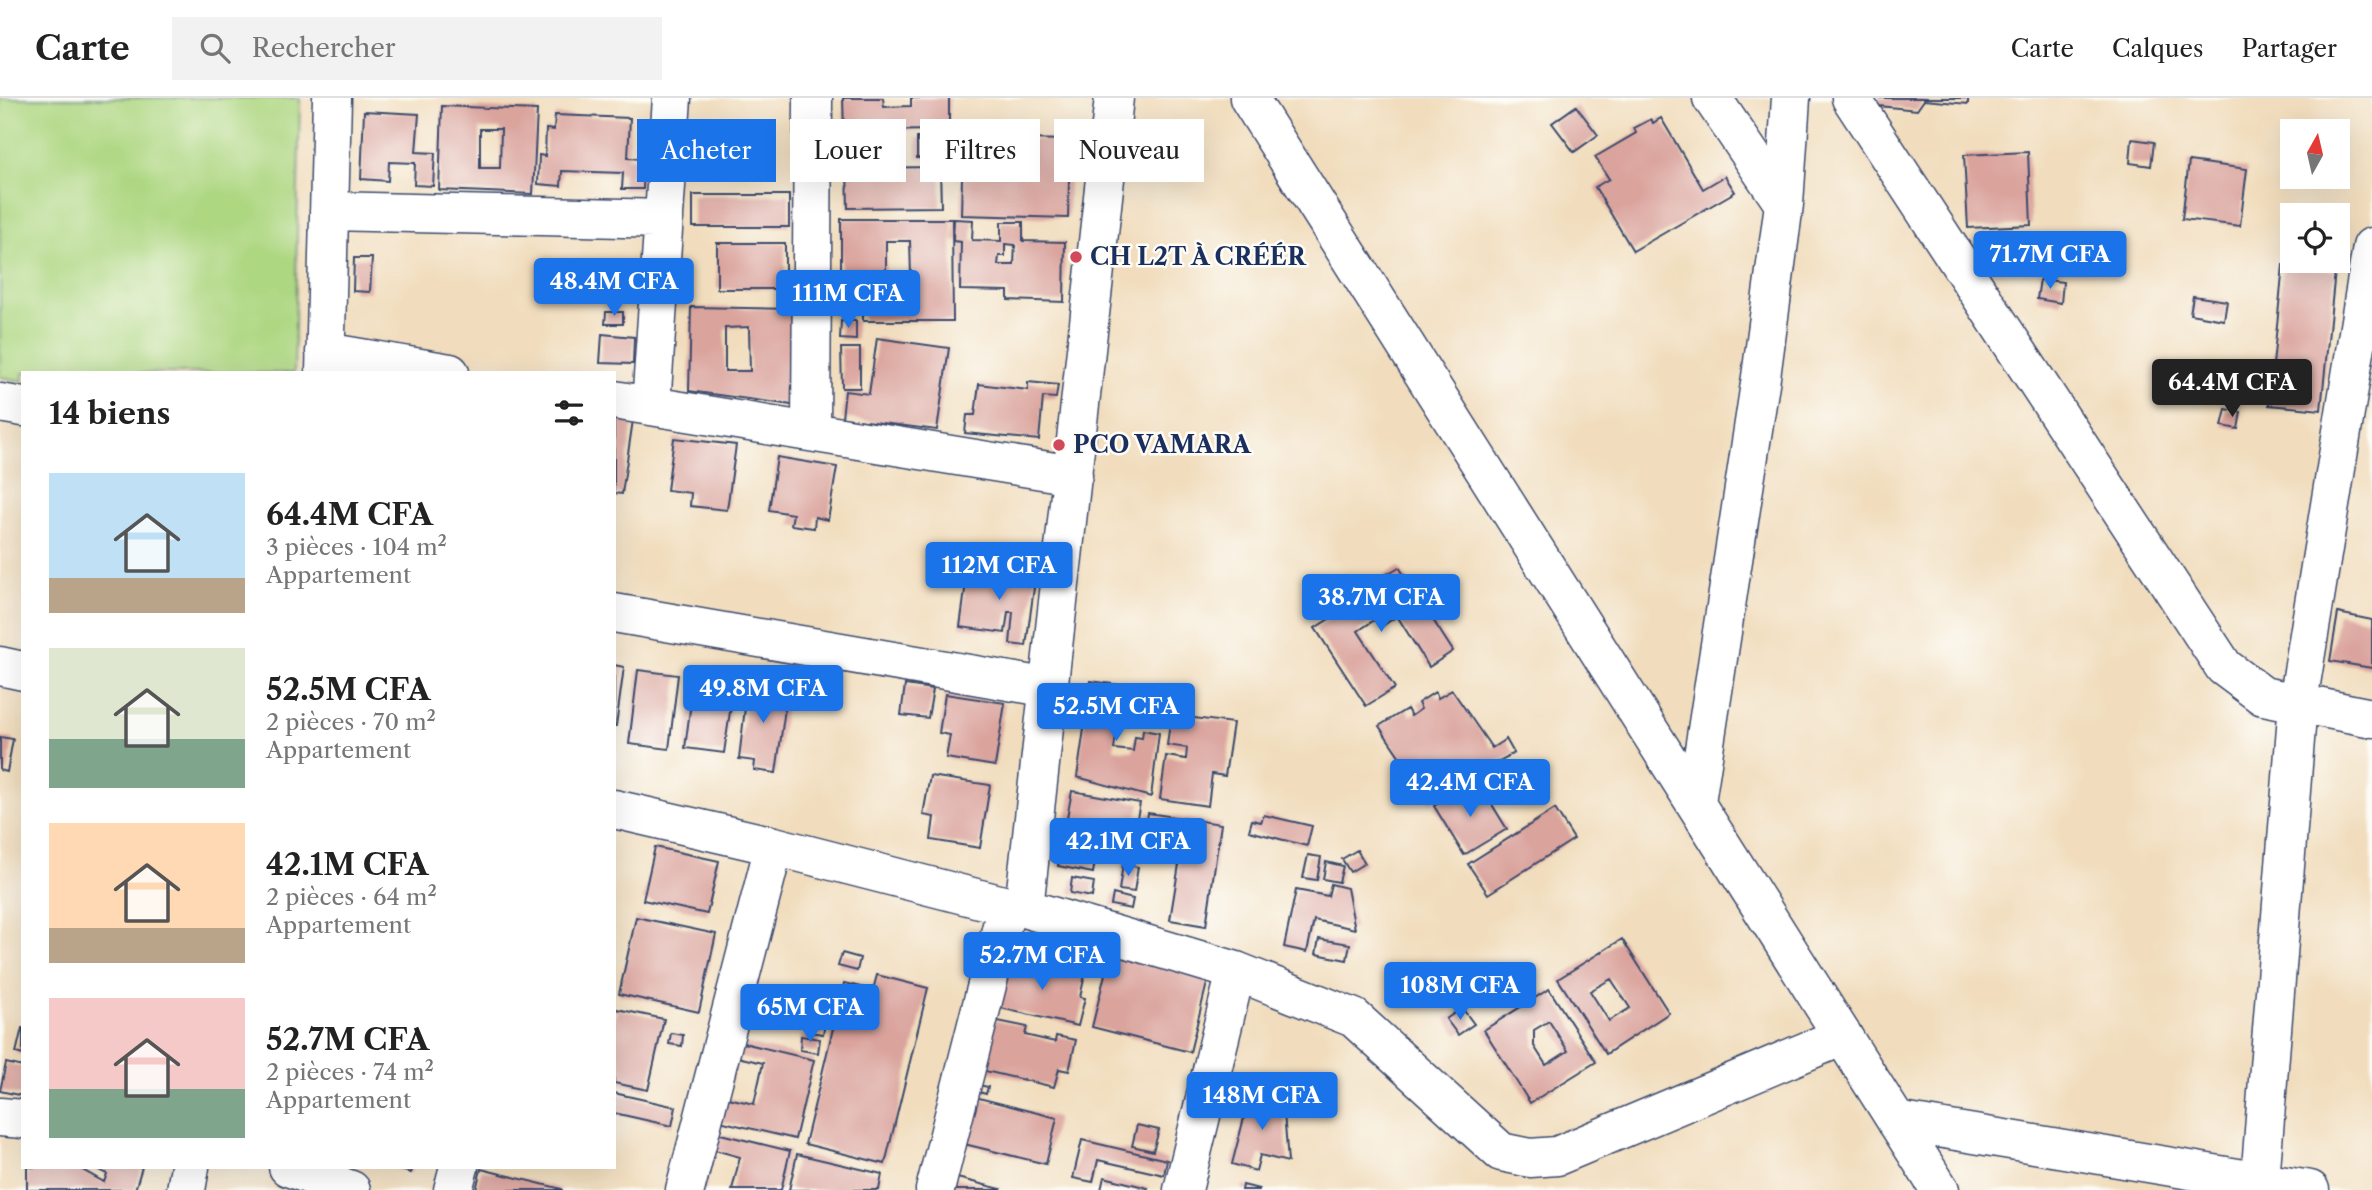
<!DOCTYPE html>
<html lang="fr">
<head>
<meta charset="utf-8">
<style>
  :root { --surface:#fff; --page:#f2f2f2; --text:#222; --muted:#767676; --line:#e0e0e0; --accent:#1a73e8 }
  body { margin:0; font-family:"Libre Caslon Text",serif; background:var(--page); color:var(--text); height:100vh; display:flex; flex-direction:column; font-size:26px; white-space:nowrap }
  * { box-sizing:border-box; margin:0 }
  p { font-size:23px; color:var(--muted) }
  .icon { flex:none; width:38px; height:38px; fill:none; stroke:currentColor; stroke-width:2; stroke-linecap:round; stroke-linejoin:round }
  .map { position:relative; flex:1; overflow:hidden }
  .sheet { position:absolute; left:21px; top:273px; width:595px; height:798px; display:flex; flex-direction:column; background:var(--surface); border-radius:0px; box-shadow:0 7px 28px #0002 }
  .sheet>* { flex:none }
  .hud { position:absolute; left:637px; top:21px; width:665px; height:63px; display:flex; gap:14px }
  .needle { width:46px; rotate:8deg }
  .tools { position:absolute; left:2280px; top:21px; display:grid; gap:14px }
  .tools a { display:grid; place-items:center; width:70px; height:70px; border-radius:0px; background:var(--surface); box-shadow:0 7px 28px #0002; font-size:35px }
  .price { position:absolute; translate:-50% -60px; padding:0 16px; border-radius:7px; background:var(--accent); color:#fff; font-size:23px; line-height:46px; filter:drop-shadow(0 2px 4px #0008) }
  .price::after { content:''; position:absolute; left:50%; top:42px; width:21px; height:16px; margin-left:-10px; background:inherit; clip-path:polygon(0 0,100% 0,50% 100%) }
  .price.active { background:#222; color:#fff }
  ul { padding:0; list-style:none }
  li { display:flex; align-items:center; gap:21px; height:175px; padding:0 28px }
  li span { display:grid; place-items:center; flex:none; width:196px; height:140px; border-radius:0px; color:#555 }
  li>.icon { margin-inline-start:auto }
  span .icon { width:84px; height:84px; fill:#fffc; stroke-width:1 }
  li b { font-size:30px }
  h2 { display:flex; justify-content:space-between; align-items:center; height:84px; padding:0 28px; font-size:30px }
  .pill { padding:0 24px; border-radius:0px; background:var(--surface); box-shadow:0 7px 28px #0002; font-size:24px; line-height:63px }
  .pill.active { background:var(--accent); color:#fff }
  header { display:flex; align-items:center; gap:42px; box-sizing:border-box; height:98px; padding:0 35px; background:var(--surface); border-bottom:2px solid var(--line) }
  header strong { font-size:33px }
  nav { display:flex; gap:38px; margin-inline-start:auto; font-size:24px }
  .search { width:490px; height:63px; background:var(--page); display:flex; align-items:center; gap:18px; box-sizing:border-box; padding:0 24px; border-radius:0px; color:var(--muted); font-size:26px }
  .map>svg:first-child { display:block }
  .pitch { fill:#aed782; stroke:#648370; stroke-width:2 }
  .building { fill:#daa39c; fill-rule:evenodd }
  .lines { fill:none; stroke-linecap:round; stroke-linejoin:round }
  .minor-casing { stroke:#3b496c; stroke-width:41 }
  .minor { stroke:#fff; stroke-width:38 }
  .poi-dot { fill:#d1495b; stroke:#fdfcf7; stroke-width:2.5 }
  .labels { text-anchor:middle; stroke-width:5; stroke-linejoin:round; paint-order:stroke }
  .poi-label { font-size:24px; font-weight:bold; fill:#1b2f5e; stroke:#fdfcf7; text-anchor:start }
</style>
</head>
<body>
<header>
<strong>Carte</strong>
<div class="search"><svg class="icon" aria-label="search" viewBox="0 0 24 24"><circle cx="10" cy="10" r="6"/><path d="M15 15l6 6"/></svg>Rechercher</div>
<nav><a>Carte</a><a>Calques</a><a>Partager</a></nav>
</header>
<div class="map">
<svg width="2372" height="1092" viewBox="0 0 2372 1092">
  <rect width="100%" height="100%" fill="#fdfcf7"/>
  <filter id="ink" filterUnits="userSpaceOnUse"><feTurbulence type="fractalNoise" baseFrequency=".0143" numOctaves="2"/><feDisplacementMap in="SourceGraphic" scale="14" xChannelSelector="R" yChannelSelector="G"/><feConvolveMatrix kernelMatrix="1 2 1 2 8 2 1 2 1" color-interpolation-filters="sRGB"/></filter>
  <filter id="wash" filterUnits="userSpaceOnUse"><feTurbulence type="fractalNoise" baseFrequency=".00686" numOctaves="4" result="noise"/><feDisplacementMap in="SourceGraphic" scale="28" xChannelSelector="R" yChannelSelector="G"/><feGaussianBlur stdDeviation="1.57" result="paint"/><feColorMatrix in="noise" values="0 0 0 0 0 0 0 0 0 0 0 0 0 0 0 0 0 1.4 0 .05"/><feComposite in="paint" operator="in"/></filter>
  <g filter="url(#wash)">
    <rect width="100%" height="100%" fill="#f1ddbd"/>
    <!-- pitch -->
    <path class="pitch" d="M0,0H300L294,275H23V283L0,279Z"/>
    <g id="blocks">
      <!-- building -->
      <path class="building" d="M843,0H883L884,9L911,8V0H949V32L844,33Z
        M1873,0H1968V6L1924,2L1917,12L1879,8Z
        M442,8L537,12L533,96L439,92ZM480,31H501L500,70H480Z
        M1576,8L1598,37L1574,54L1552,25Z
        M364,13L419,16L416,54L435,55L433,88L414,87L415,65L389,64L388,83L361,81Z
        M555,17L630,20L628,60L644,61L643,91H622L623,75L562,73L561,88L538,86L539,57L545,58L546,31L554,32Z
        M1661,20L1703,91L1725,78L1735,94L1633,153L1595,89L1609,81L1595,59L1636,35L1634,30L1651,21L1653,25Z
        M917,40H951L950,61L917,60Z
        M963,40L1070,42L1068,120L961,117Z
        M2132,41L2154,44L2151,68L2130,65Z
        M2028,54L2031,127L1968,130L1964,57Z
        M2189,63L2247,71L2240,128L2182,121Z
        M940,69L941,109L848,110L847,70Z
        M693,97H789V129H693Z
        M841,121H952L953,223H863V200H841ZM886,143H910L911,178H886Z
        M954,121L973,122L972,142L1001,143V124H1023V143L1065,144L1064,204L1008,202V193L960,192L961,144L953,143ZM1005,146L1015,147L1014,167H998L999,158H1005Z
        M717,145H785V191H717Z
        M354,160H372L370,194L353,193Z
        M2283,167L2335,173L2321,312L2269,307Z
        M2040,181L2063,184L2061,205L2037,201Z
        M2193,198L2227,203L2224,222L2190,216Z
        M691,209L794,211L792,307L689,293ZM749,229L750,273H725V230Z
        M606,214H623V226H605Z
        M841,223H856V242L840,241Z
        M602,236L634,239L633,266L600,265Z
        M877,240L949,250L937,332L842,320L845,293L869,296Z
        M841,250H860V290H842Z
        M1028,284L1058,287L1056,300L1043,299L1039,342L965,335L967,317H975L979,286L1028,292Z
        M2226,311L2241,314L2238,331L2222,328Z
        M614,319L633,322L622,396L614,395Z
        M674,340L736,347L727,412L690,408L691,395L667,392Z
        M777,359L837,369L828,422L815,419L814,430L791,427L793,416L769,412Z
        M1399,469L1453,553L1429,569L1397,518L1381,529L1376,521L1358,533L1395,590L1366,608L1315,530L1379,489L1375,483Z
        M968,470L1020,476V473L1036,475L1026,548L1010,546L1013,514H1008L1005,535L960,529Z
        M2338,515L2372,522V570L2330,563Z
        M614,567L624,569L616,628H614Z
        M638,572L678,577L669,651L629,646Z
        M694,581L734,586L724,655L685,650Z
        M1091,583L1141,590L1138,610L1120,608L1114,651L1133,653L1135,639L1142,640L1143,632L1159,635L1151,699L1077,679Z
        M748,584L788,589L776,675L754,672L755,663L739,661Z
        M905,587L933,591L928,620L901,617Z
        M1452,592L1492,650L1506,641L1514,655L1476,676L1471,668L1445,683L1450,692L1430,704L1379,628L1407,611L1411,618L1421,611L1418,605L1435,594L1438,600Z
        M945,596L1005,605L995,668L946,660L950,637L939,635Z
        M1171,617L1233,625L1225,678L1212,676L1208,708L1160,701L1166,658L1186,661L1187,650L1167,647Z
        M0,639L13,641L7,674L0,672Z
        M930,678L990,687L980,750L931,742L934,719L923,717Z
        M1480,687L1507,731L1464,757L1434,708L1460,692L1464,697Z
        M1072,693L1140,705L1135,730L1102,724L1093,775L1058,768Z
        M1555,711L1574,741L1488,796L1468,766Z
        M1148,715L1221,726L1206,828L1170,822L1181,754L1143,749Z
        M1264,717L1312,728L1307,748L1249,733L1252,722L1261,724Z
        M655,749L719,763L707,816L643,802Z
        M1357,752L1365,765L1350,774L1342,761Z
        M1308,757L1321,759L1317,782L1303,780Z
        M1326,764L1343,768L1339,784L1323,781Z
        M1123,766L1138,769L1134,794L1119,792Z
        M1072,780L1094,784L1092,799L1070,795Z
        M1331,786L1347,790L1355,831L1314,822L1307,854L1284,849L1296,792L1328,798Z
        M1113,796L1133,801L1131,811L1111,807Z
        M636,819L716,836L699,914L619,896Z
        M1319,841L1350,846L1347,862L1316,856Z
        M1622,841L1669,915L1606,956L1558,881ZM1611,881L1630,910L1609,923L1590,893Z
        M842,855L860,860L857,873L838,868Z
        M1110,856L1208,881L1190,954L1092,929Z
        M1007,859L1085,877L1080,899L1085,900L1078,928L996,909Z
        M877,877L928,890L885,1066L805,1046L844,885L873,892Z
        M1549,891L1596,964L1530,1005L1484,932ZM1549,923L1568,953L1546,967L1534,948V932Z
        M1462,910L1474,926L1458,937L1446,921Z
        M617,911L664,921L648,992L614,985V925Z
        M993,922L1027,929L1025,937L1055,944L1056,938L1076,942L1069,973L1059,971L1054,989L981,972Z
        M811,923L825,925L823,936L809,934Z
        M22,930H23V957L16,955Z
        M671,935L683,937L682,948L669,946Z
        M801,938L820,941L818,955L800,952Z
        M727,941L814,962L795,1041L707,1020ZM737,959L763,965L754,1006L728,1000Z
        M6,965L23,969V998L0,993Z
        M969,985L988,989L986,996L967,991Z
        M1251,993L1283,1002L1288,1064L1260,1057L1256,1073L1232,1066Z
        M614,995L676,1009L672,1028L614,1015Z
        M971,998L1057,1020L1046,1066L960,1045Z
        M1137,1027L1159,1032L1153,1053L1132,1048Z
        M704,1032L790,1053L781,1092H732L740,1059L715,1052L705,1092H690Z
        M1082,1042L1167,1062L1164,1077L1098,1062L1093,1084L1073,1080Z
        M797,1056L882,1076L879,1092H789Z
        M27,1069H77L104,1084L107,1076L93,1069H142L135,1092H27Z
        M391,1069H413L411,1075Z
        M481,1071L562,1091V1092H476Z
        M949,1078L1001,1091V1092H945Z
        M1104,1079L1148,1090L1147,1092H1101Z
        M1243,1087L1259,1091V1092H1242Z"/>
    </g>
  </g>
  <g filter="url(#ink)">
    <use href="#blocks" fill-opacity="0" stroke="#3b496c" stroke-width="2"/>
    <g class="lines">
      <!-- minor casing -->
      <g class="minor-casing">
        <path id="minor" d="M1249,0L1940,1092
          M1712,0L1784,106
          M1851,0L2224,569L2263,598L2372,620
          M329,113L664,121
          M325,254L450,275
          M325,275L332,0
          M614,302L1073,377
          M0,305L23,309
          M651,308L672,0
          M811,334L813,0
          M614,515L1050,590
          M0,568L23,573
          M1696,704L1761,279L1784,106L1791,0
          M614,711L774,748L1007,808L1024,810L1236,873L1354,920L1501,1054L1530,1060L1557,1058L1843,938
          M1024,810L1114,0
          M0,1019L23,1021
          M1896,1023L2310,1092
          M288,1069L351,1092
          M186,1092L190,1069
          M453,1092L459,1069
          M685,1092L774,748
          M935,1092L1007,808
          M1183,1092L1236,873
          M2261,1092L2260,1083L2298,604L2372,149"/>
      </g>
      <!-- minor -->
      <use href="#minor" class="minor"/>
    </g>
  </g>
  <!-- markers -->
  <g class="poi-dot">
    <circle cx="1076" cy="159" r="7"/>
    <circle cx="1059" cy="347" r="7"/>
  </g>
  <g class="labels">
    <!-- poi labels -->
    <g class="poi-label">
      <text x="1090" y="167">CH L2T À CRÉÉR</text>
      <text x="1073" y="355">PCO VAMARA</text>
    </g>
  </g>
</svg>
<div class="tools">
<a><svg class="needle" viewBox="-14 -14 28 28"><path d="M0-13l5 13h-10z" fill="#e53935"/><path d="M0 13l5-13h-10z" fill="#767676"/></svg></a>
<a><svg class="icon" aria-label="locate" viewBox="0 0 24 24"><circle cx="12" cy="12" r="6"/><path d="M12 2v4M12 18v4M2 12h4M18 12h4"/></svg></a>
</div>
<b class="price" style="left:2050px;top:193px">71.7M CFA</b>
<b class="price" style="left:614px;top:220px">48.4M CFA</b>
<b class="price" style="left:848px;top:232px">111M CFA</b>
<b class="price active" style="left:2232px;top:321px">64.4M CFA</b>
<b class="price" style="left:999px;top:504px">112M CFA</b>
<b class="price" style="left:1381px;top:536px">38.7M CFA</b>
<b class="price" style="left:763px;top:627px">49.8M CFA</b>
<b class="price" style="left:1116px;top:645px">52.5M CFA</b>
<b class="price" style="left:1470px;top:721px">42.4M CFA</b>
<b class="price" style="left:1128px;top:780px">42.1M CFA</b>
<b class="price" style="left:1042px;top:894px">52.7M CFA</b>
<b class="price" style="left:1460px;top:924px">108M CFA</b>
<b class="price" style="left:810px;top:946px">65M CFA</b>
<b class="price" style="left:1262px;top:1034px">148M CFA</b>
<div class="hud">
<a class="pill active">Acheter</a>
<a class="pill">Louer</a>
<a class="pill">Filtres</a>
<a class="pill">Nouveau</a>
</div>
<section class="sheet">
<h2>14 biens<svg class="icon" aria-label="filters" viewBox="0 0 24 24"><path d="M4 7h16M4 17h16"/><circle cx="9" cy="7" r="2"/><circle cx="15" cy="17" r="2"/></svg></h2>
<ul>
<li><span style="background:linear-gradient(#bfe0f5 75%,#b9a48a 0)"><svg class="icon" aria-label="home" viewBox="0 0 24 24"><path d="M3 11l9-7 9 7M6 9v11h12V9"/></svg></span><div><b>64.4M CFA</b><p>3 pièces · 104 m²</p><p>Appartement</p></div></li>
<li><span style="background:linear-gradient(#dfe7d0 65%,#7fa58c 0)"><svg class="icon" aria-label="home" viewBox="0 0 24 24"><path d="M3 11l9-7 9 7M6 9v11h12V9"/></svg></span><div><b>52.5M CFA</b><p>2 pièces · 70 m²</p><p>Appartement</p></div></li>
<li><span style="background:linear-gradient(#ffd9b3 75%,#b9a48a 0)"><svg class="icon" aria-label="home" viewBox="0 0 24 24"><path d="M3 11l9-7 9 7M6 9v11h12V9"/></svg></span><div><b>42.1M CFA</b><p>2 pièces · 64 m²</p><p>Appartement</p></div></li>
<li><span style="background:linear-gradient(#f6c9c9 65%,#7fa58c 0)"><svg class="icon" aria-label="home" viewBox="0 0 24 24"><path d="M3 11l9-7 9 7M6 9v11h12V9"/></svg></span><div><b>52.7M CFA</b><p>2 pièces · 74 m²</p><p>Appartement</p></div></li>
</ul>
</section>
</div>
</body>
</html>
